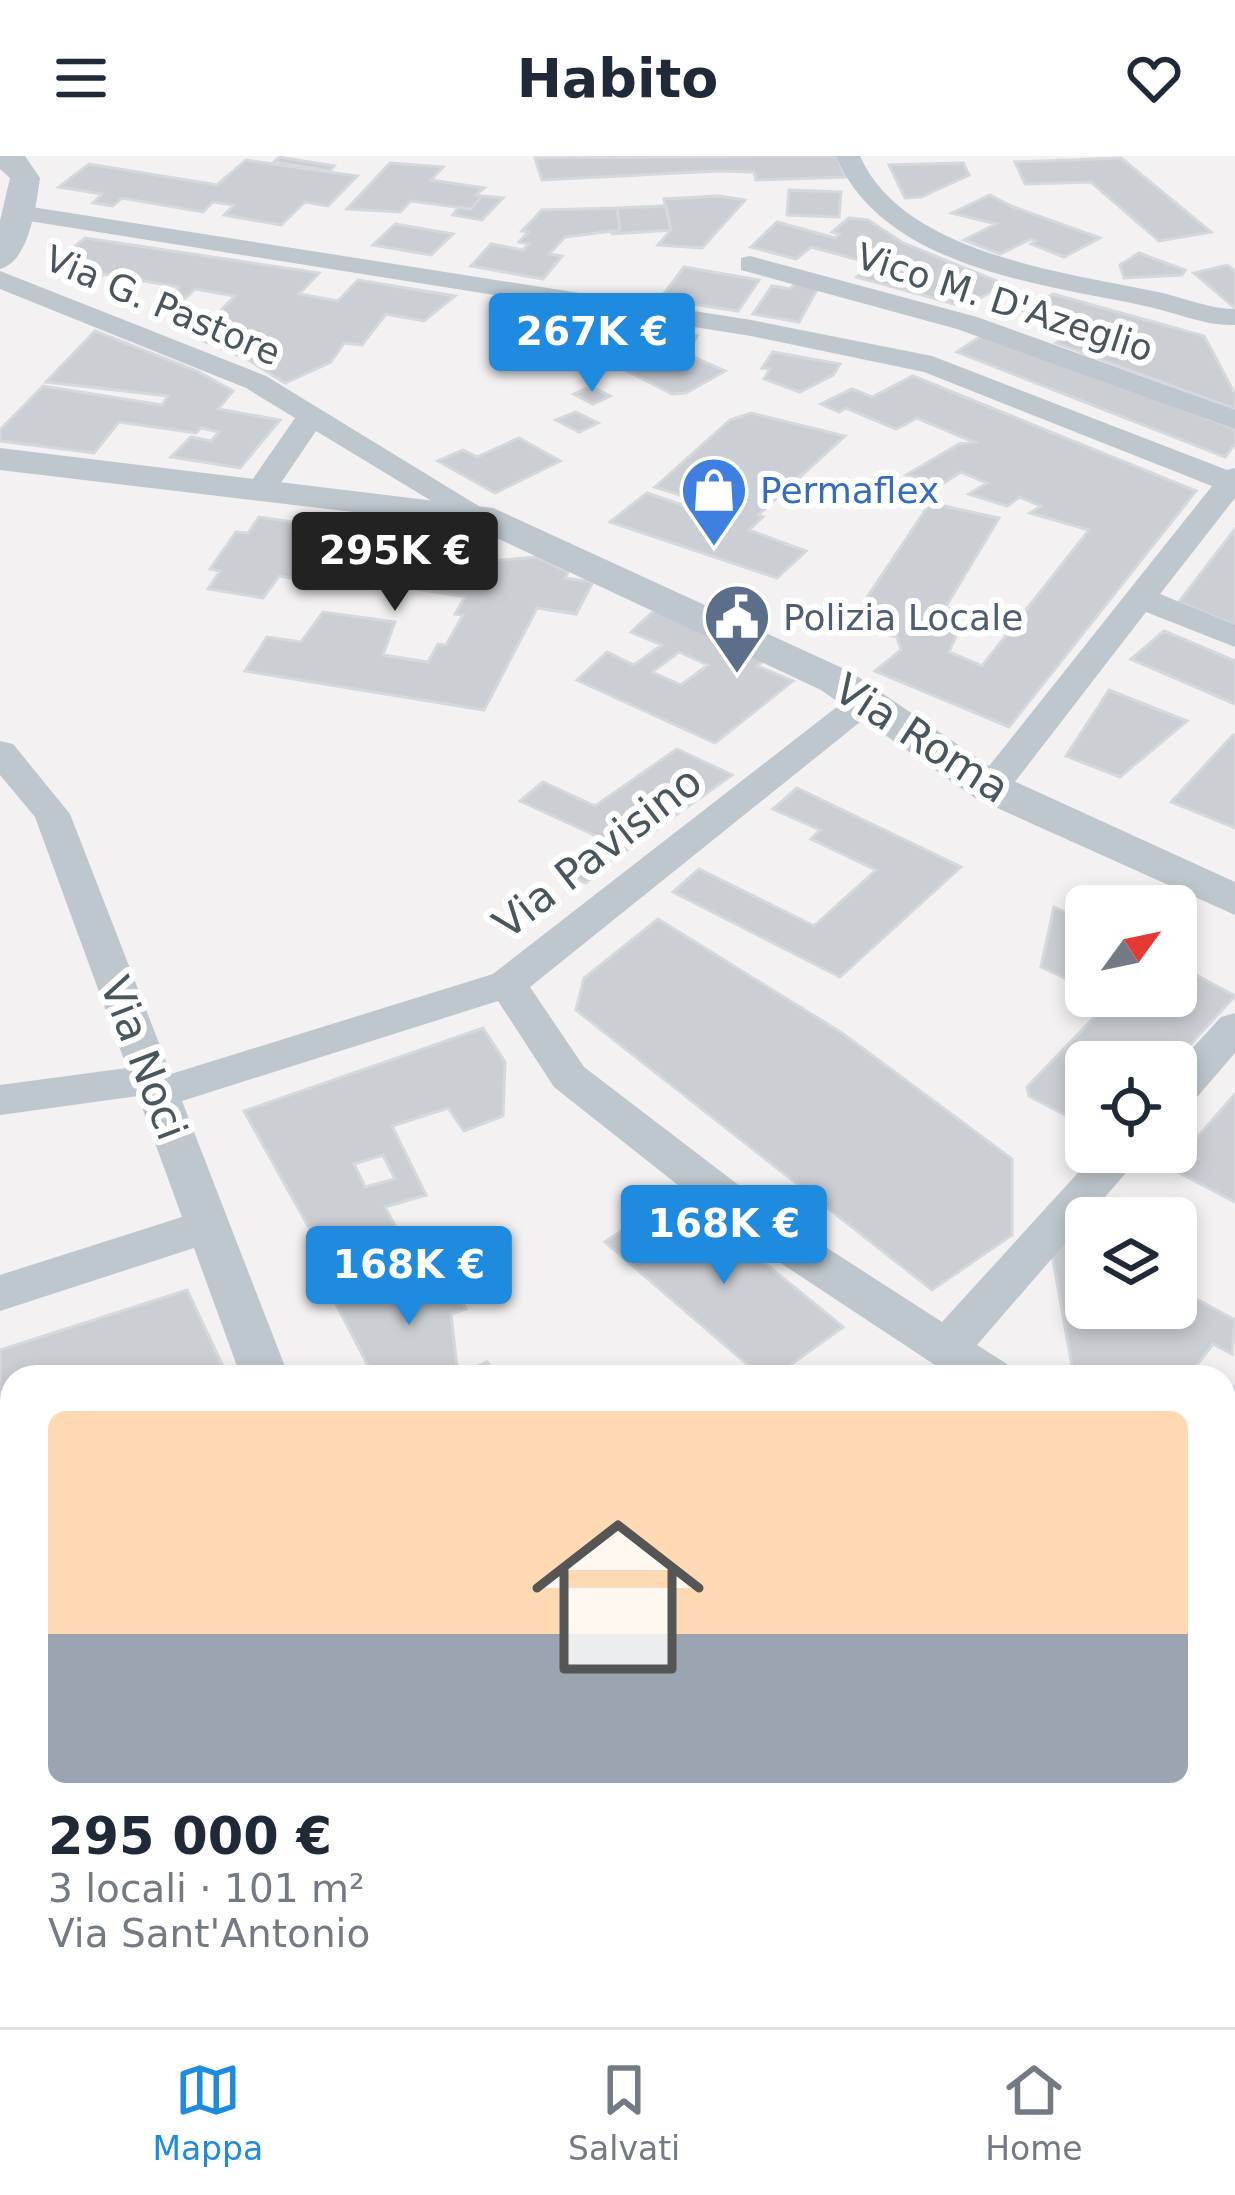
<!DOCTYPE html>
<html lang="it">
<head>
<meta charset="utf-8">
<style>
  :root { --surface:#fff; --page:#f6f6f7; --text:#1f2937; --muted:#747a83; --line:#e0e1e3; --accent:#1e8bdf }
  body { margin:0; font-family:"DejaVu Sans",sans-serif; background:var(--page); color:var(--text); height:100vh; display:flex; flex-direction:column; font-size:45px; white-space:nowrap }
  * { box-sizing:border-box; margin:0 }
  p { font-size:39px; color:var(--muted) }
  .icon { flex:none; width:66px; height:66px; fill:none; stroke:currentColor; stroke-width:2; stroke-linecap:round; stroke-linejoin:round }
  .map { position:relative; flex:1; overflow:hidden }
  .sheet { position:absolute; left:0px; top:1209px; width:1236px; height:663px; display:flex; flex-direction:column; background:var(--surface); border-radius:36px 36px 0 0; box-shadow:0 6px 18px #0003 }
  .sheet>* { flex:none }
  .needle { width:78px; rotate:57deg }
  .buttons { position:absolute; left:1065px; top:729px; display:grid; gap:24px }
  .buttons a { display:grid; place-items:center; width:132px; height:132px; border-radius:18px; background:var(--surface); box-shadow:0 6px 18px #0003; font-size:60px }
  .price { position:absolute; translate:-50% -102px; padding:0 27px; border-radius:12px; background:var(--accent); color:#fff; font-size:39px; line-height:78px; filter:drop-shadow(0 3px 6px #0008) }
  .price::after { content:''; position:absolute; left:50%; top:72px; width:36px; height:27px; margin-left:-18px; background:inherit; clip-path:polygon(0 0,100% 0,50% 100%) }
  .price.active { background:#222; color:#fff }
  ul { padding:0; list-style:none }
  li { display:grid; align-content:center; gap:24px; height:636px; padding:0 48px }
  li+li { border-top:3px solid var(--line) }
  li span { display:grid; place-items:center; height:372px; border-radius:18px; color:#555 }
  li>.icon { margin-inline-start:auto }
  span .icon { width:216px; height:216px; fill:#fffc; stroke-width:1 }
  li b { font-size:51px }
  header { display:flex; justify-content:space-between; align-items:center; height:156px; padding:0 48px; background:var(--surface); font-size:54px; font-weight:800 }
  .tabs { display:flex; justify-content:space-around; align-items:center; height:168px; border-top:3px solid var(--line); background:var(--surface); font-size:33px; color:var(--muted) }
  .tabs a { display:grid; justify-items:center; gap:6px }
  .tabs .active { color:var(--accent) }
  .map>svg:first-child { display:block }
  .building { fill:#cbced3; stroke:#d5d8dc; stroke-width:3; fill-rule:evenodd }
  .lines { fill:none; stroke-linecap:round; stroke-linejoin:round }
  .minor { fill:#bdc7cd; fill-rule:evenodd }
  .tertiary { fill:#bdc7cd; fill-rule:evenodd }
  .labels { text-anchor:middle; stroke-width:12; stroke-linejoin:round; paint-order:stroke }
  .far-street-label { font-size:36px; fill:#49565e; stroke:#fff }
  .far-shop-label { font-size:36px; fill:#366cbe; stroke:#fff; text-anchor:start }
  .far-service-label { font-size:36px; fill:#4e5e75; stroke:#fff; text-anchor:start }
  .street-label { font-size:42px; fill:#49565e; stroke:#fff }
</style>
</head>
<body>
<header><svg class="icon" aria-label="menu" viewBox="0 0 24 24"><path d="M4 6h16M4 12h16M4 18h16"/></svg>Habito<svg class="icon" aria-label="heart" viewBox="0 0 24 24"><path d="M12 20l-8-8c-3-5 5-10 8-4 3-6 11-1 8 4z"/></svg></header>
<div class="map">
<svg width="1235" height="1871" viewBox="0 0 1235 1871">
  <rect width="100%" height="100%" fill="#f3f1f1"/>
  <!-- building -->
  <path class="building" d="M837,0L845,21L756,24L754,16L718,15L542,24L535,2Z
    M279,1L334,10L329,15L274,6Z
    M1121,2L1211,76L1159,85L1091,26L1025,28L1015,6Z
    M246,4L357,20L328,50L305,46L281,69L224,59L234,49L213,46L203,56L122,42L113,50L93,47L102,38L59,31L89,8L217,29Z
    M390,7L443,11L431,24L484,32L476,39L482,40L471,53L411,45L400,56L347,53Z
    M963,7L969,19L921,41L905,42L889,9Z
    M789,34L841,36L839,61L787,59Z
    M990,39L1011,50L1100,82L1064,101L1031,88L1036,85L1031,83L1000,98L964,84L996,68L952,57Z
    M482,40L503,42L482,64L453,59L458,52L471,53Z
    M719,40L745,44L702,92L658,89L671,74L664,43Z
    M666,50L671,74L611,78L620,74L617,52Z
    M617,52L620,74L565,81L549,98L562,100L543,123L471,110L491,88L523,94L529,88L519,86L528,76L522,75L542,54Z
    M849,62L868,64L903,87L1004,128L965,151L857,121L874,108L811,91L796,103L751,91L777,66L835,82L839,78L832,76Z
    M395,68L453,78L431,99L373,89Z
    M85,82L319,117L299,138L338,145L358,124L455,140L424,165L386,158L362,189L344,187L331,206L285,227L247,203L194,181L235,140L195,133L183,145L167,143L179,131L104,118L92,129L76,126L88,115L52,109Z
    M1139,97L1185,114L1182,119L1124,122L1120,109Z
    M1227,109L1235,115V152L1194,117Z
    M684,111L759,124L738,155L660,143Z
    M797,126L818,132L799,166L753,158L772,130L790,133Z
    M1053,138L1204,180L1235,238V253L1056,187L1077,174L1024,155Z
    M583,163L697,180L687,198L725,215L686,237L672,238L614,208L629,201L572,193L580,181L570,180Z
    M95,175L197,215L233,235L218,253L280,264L240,312L171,301L191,281L211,285L219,276L201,272L196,277L119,266L94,297L0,285V274L43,230L162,249L168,240L46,226Z
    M986,177L1235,273V288L1225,301L957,196Z
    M773,196L840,208L833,219L800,236L764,223L770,213L762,212Z
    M913,220L1196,335L1009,571L875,515L901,494L897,481L850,467L930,347L999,362L945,452L953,453L945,469L957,478L949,496L982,510L1089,374L1030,357L1041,350L1020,341L1007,350L969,338L987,327L961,316L939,330L906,319L959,288L974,286L917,262L896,273L846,252L839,256L821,248L852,233L872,241Z
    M591,230L610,240L593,248L574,238Z
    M576,256L598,267L579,276L556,264Z
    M751,257L845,280L758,359L763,361L749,374L806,395L777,422L610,366L647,337L688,351L696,344L655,331L730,264Z
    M519,282L560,305L495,337L438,305L463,294L477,301Z
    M259,361L313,369L305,380L335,384L332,388L488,410L492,405L537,401L568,416L565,422L593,426L576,458L537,452L484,554L245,515L267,481L301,486L323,456L395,466L383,499L428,506L438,488L446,489L463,459L455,458L465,441L336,419L331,426L302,431L298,423L279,420L263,442L208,433L220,415L210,413L236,376L248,377Z
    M1235,373V470L1179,446Z
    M659,450L771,499L757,510L793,525L715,587L577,524L607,496L634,509L662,489L631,476ZM679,496L708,509L681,529L652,516Z
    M1164,475L1235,505V548L1131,503Z
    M1109,534L1187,565L1120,621L1066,600Z
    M1233,579H1235V672L1171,646Z
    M677,593L732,619L627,694L520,645L543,626L595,650Z
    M797,632L961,711L840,821L673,736L699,713L814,770L876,714L811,683L820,674L773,653Z
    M595,694L613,702L586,727L566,719Z
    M1054,751L1086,766V832L1041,811Z
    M658,763L842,877L1012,1003V1079L932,1134L576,854L584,822Z
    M1176,808L1235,840L1174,906H1086V970L1029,940L1027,931L1111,844L1102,840H1176Z
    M483,872L505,906L503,960L464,975L448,952L392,970L426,1039L385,1051L410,1097L336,1120L244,955ZM383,999L395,1023L365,1031L354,1008Z
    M1235,938V1046L1170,1012Z
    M679,1037L843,1171L774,1221H762L605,1086Z
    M1071,1074L1086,1083V1152H1176V1132L1235,1164L1232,1198L1213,1188L1196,1210L1215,1221H1074L1051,1093Z
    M444,1111L466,1153L451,1158L458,1220L487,1206L498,1221H374L336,1148Z
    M187,1134L228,1221H12V1307L0,1311V1194Z
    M1224,1226L1235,1232V1314L1224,1308Z
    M0,1494H12V1603L0,1604Z
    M12,1683V1860H102L101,1871H0V1684Z
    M217,1860H339L340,1871H216Z
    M513,1860H699L708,1871H522Z"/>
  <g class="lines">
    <!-- minor -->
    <path class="minor" d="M836,0H860C902,96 1060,116 1153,135C1181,140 1207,153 1235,153V169C1204,170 1175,156 1145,150C1040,128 882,111 836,0Z
      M19,49L751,164L932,200L1227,314L1235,312V342L1160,438L1235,469V491L1146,456L1004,640H978L973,632L978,624L1212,330L924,216L751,180L10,62L6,57Z
      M750,100L977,161L1235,254V273L957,173L741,114V102Z
      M0,115L266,220L495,360L490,367H468L316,275L274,337H252L248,330L295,262L246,232L0,133Z
      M863,537L875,540L880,547L875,554L530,831L584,911L787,1066L942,1166L1097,996H1144L977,1189L1007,1208L1014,1221H953L755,1090L554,931L498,845L182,945L289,1221H241L194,1092L0,1155V1119L182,1061L138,940L0,959V929L127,912L35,661L0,619V585L13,588L70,658L171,918L493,818L851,540Z
      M1235,857V897L1191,948L1176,952V910L1221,861Z
      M12,1320V1362L0,1364V1322Z
      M1224,1360L1235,1364V1410L1224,1406Z
      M0,1389L12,1394V1452L0,1448Z
      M1235,1521V1578L1224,1582V1525Z
      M0,1609H12V1659H0Z
      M129,1860H187L186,1871H126Z
      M796,1860H860L865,1871H800Z
      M948,1860H1011L1007,1871H943Z"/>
    <!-- tertiary -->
    <path class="tertiary" d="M0,0H25L40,22C36,48 30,105 0,113V65L10,22L0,13Z
      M0,292L493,352L851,516L1007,622L1235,726V759L975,642L821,534L471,370L0,314Z"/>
  </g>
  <!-- icons -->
  <defs>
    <g id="shop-pin" transform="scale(3.45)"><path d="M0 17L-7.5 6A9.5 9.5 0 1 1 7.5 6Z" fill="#3f7fe0" stroke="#fff"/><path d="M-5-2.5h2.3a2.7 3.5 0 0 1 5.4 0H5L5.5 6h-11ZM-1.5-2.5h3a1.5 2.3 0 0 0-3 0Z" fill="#fff"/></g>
    <g id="civic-pin" transform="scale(3.45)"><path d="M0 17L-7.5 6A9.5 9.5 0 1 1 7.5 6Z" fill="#5c6f8a" stroke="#fff"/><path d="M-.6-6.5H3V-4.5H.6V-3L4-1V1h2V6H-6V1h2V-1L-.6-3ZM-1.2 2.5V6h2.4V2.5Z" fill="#fff"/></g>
  </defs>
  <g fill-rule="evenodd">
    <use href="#shop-pin" x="714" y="334"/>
    <use href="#civic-pin" x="737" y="461"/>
  </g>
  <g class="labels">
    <!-- far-street labels -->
    <g class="far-street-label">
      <text transform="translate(1005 146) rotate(18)" y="13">Vico M. D'Azeglio</text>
      <text transform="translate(163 149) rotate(23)" y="13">Via G. Pastore</text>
    </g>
    <!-- far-shop labels -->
    <g class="far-shop-label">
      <text x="760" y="347">Permaflex</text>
    </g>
    <!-- far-service labels -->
    <g class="far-service-label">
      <text x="783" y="474">Polizia Locale</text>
    </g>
    <!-- street labels -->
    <g class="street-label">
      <text transform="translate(922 582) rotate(33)" y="15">Via Roma</text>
      <text transform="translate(597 696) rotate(-38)" y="15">Via Pavisino</text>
      <text transform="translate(144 902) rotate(69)" y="15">Via Noci</text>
    </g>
  </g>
</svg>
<div class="buttons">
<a><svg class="needle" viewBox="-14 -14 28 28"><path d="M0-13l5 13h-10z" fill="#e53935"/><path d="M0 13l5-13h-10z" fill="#747a83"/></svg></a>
<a><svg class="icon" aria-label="locate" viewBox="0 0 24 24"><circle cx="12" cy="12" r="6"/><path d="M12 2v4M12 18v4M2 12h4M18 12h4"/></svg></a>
<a><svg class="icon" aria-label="layers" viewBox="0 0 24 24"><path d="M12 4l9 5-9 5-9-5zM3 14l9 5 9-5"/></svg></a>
</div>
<b class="price" style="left:592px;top:239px">267K €</b>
<b class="price active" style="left:395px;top:458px">295K €</b>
<b class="price" style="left:724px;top:1131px">168K €</b>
<b class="price" style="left:409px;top:1172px">168K €</b>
<section class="sheet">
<ul>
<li><span style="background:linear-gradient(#ffd9b3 60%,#9aa5b1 0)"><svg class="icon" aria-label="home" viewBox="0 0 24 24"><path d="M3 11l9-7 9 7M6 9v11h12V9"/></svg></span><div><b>295 000 €</b><p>3 locali · 101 m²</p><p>Via Sant'Antonio</p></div></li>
</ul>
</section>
</div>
<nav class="tabs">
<a class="active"><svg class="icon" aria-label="map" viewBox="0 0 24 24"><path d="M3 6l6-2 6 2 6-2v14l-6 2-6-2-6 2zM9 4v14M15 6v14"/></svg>Mappa</a>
<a><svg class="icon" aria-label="saved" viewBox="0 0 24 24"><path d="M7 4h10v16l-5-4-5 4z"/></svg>Salvati</a>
<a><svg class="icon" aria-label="home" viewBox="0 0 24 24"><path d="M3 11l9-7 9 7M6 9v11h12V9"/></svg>Home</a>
</nav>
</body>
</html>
